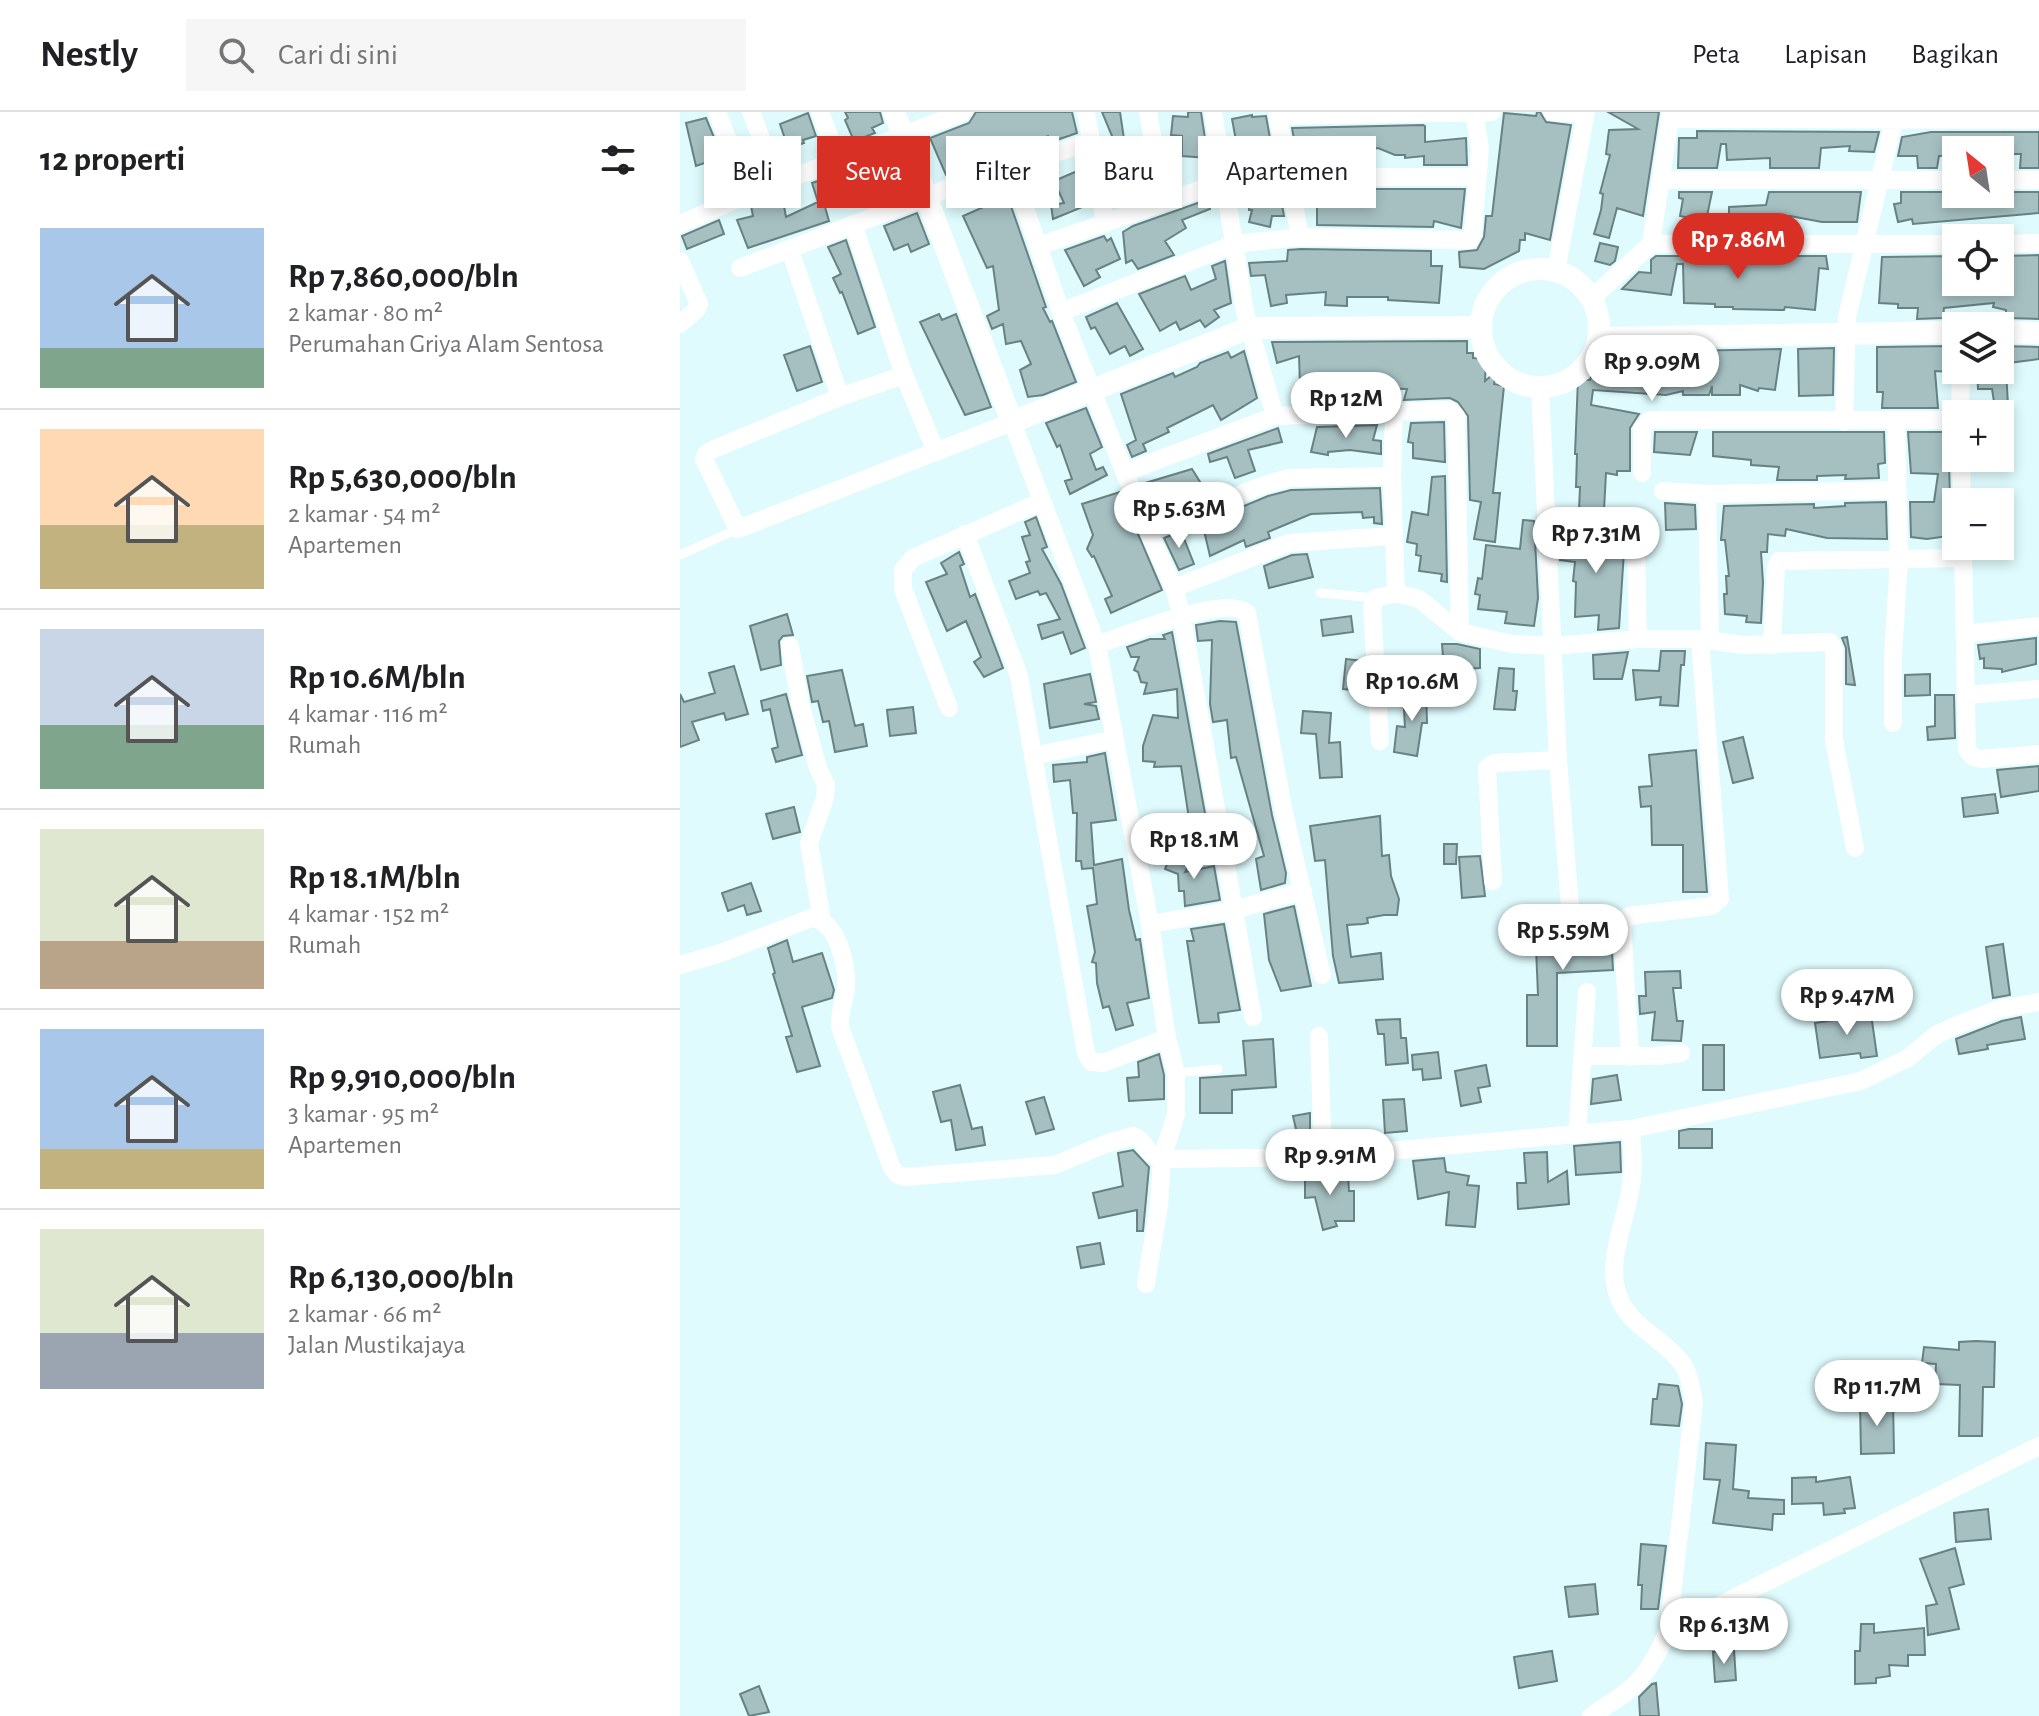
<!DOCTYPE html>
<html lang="id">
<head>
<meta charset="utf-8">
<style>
  :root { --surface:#fff; --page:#f6f6f6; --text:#202124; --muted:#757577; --line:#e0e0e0; --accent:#d93025 }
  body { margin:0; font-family:"Alegreya Sans",sans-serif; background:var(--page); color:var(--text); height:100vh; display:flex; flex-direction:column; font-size:30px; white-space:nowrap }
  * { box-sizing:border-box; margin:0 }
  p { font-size:26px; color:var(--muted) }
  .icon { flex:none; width:44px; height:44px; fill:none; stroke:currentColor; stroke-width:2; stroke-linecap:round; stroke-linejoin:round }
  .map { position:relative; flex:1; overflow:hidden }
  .side { display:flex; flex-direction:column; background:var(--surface); width:680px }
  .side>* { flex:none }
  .top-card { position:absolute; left:24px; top:24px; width:760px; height:72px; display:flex; gap:16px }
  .needle { width:52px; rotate:330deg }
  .controls { position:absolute; left:1262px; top:24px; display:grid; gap:16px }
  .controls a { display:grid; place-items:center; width:72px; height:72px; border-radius:0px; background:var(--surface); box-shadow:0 4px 12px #0003; font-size:40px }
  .price { position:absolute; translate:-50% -68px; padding:0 18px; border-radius:28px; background:#fff; color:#222; font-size:26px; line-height:52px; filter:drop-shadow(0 2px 4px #0008) }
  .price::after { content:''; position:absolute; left:50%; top:48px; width:24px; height:18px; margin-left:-12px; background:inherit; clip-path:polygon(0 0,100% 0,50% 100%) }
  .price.selected { background:var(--accent); color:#fff }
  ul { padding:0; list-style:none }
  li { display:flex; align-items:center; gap:24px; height:200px; padding:0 40px }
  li+li { border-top:2px solid var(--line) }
  li span { display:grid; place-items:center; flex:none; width:224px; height:160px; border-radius:0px; color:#555 }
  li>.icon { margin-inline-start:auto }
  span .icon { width:96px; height:96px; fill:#fffc; stroke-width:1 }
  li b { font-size:34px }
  h2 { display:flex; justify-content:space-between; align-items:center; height:96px; padding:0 40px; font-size:34px }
  .chip { padding:0 28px; border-radius:0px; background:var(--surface); box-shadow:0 4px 12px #0003; font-size:28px; line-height:72px }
  .chip.selected { background:var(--accent); color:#fff }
  header { display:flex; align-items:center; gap:48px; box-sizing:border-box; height:112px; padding:0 40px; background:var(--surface); border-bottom:2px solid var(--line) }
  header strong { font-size:38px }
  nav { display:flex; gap:44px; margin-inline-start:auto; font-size:28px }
  .search { width:560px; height:72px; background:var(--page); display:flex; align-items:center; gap:20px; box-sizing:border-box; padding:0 28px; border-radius:0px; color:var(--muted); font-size:30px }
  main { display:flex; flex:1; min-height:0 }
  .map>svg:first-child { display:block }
  .building { fill:#a6c0c2; stroke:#688182; stroke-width:2 }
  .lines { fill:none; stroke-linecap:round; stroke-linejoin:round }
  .service { stroke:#fff; stroke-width:9 }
  .minor { stroke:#fff; stroke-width:18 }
  .tertiary { stroke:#fff; stroke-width:22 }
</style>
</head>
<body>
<header>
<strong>Nestly</strong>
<div class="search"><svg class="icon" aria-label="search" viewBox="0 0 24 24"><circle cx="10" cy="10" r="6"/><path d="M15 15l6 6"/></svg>Cari di sini</div>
<nav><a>Peta</a><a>Lapisan</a><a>Bagikan</a></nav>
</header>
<main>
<section class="side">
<h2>12 properti<svg class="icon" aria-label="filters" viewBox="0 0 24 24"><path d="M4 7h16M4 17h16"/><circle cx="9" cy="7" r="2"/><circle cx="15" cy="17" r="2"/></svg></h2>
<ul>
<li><span style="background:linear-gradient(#a9c7e8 75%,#7fa58c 0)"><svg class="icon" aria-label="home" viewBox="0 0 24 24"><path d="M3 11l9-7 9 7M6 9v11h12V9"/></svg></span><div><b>Rp 7,860,000/bln</b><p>2 kamar · 80 m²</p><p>Perumahan Griya Alam Sentosa</p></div></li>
<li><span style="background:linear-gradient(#ffd9b3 60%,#c2b280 0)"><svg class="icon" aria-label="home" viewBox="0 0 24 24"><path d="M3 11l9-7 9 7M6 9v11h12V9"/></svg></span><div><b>Rp 5,630,000/bln</b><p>2 kamar · 54 m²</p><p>Apartemen</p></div></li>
<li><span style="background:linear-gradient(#c9d6e8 60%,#7fa58c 0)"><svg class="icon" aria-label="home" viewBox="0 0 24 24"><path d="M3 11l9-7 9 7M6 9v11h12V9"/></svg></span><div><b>Rp 10.6M/bln</b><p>4 kamar · 116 m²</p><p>Rumah</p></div></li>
<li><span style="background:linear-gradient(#dfe7d0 70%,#b9a48a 0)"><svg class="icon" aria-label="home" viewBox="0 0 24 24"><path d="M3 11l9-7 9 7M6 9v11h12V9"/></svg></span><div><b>Rp 18.1M/bln</b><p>4 kamar · 152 m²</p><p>Rumah</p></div></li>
<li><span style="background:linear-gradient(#a9c7e8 75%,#c2b280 0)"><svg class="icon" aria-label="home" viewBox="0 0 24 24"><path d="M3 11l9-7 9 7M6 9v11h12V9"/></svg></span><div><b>Rp 9,910,000/bln</b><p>3 kamar · 95 m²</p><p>Apartemen</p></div></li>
<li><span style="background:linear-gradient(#dfe7d0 65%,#9aa5b1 0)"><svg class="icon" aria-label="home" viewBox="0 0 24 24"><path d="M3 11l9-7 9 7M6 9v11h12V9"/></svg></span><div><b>Rp 6,130,000/bln</b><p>2 kamar · 66 m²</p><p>Jalan Mustikajaya</p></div></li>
</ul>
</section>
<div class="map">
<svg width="1359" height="1604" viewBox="0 0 1359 1604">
  <rect width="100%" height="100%" fill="#dffbfd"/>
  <!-- building -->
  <path class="building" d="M165,0H200L203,11L192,16L195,21L174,29L165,8L168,6Z
    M296,0H392L397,21L371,30L368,24L353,31L351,27L323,40L325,45L301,53L300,49L266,63L250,26L289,11Z
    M422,0H440L447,47L442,48Z
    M508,0H521L528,46L502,44V24L491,23L493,4L508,5Z
    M857,0H860L866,10L891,13L870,128L845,121V128H840L839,139L804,157L780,155L779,140L797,138L804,125L806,104H812L824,1L856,4Z
    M928,0H979L963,104L937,96L929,126L914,122L921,98L923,82L920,81L930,43L926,42L929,18L958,17Z
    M128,1L136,24L123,28L124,31L108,36L100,12Z
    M572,3V5L586,4L604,104H592L590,115L569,110L572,98H569L570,80L566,82L552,7Z
    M26,6L42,45L16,54L6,11Z
    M743,13L745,14V30L786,26L787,53H744V44L725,46V43H715L698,36L669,43L617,44L612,16Z
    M1017,19L1199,20L1194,40L1169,39L1170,34L1141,36L1139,56H1090V46L1047,48L1046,32H1041L1037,56H998L999,26H1017Z
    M1251,20H1359V56H1340L1341,42H1320V38H1274V44H1259L1257,56H1238L1237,44H1218L1222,25Z
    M214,40L229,78L218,83L209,59L183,63L167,70L141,89L143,88L149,109L68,136L57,108L73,104L71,94L102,83L106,105L138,90L132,71L162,61Z
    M464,48L466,64L437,69L435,53Z
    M402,57L410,92L373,107L371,93L384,91L374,69Z
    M323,71L366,195L363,196L370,210L372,209L396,270L363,283L348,285L340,258L351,252L341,229L326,232L323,212L312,217L307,204L319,198L313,154L307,156L283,104L315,90L310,75Z
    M637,77H785L781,116L754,109L753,115L637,113Z
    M999,80H1032L1026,109L1000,104L1003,87L999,86Z
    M1089,80H1181L1177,110H1142L1110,104V107L1049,111V95L1086,93Z
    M1221,80H1359V101L1233,112L1232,107L1218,110L1214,92L1221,91Z
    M526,88L530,97L502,108L506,116L485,129L494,143L458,157L452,148L446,151L443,120L453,114Z
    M237,101L249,132L231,140L228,132L214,138L204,114Z
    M39,108L44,122L7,137L2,124Z
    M424,124L427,129L431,126L440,147L416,158L420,165L404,174L385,138Z
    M166,128L195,215L178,222L162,180L160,181L153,166L161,162L148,135Z
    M920,131L938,135L935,149L930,153L915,149Z
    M621,137L751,139V154H762L759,191L708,188V185H667V194L645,193L646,180L606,183L607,191L591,194L585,163L571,164L569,151L607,149L608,138Z
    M1359,143V207L1326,206V198L1313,195L1314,191L1264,196L1263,206L1237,207L1238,196H1218V192L1199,191L1202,145L1276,144V170H1320V144Z
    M976,144H1146L1148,157L1139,156L1135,198L1105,195L1104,198L1053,197V195H1035V192L1004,191L1003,152H997L991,183L942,177L959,160L971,161V148Z
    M545,149L551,191L534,198L539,205L525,215L520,208L500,218L496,210L480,219L459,182L505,164L511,178L536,167L532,154Z
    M437,191L463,237L450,244L445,234L430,242L415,215L411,217L406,205Z
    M259,202L262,208L276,202L311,295L285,303L240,210Z
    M787,229V241H793V246L806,247L805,269L817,259L814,272L824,274L813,381H820L815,430L794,427L801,390L790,388L788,304L778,290L770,286L724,288L727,277L672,276V270L620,273L619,244L597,251L592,230Z
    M130,234L142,270L117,279L104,243Z
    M1269,234V260L1255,259L1258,296H1202L1203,280H1197V235Z
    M1320,234L1359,235V247L1320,252Z
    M1154,236L1153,283L1119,284L1118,237Z
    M1101,237L1095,278L1079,276L1078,279L1060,273V283H1032V274L1029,283H1003V279L986,283L913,278L911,293L959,302L950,316V359H937V363L926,361L924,398H899L900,375H896L897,342H895L898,267L910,268L914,254L920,255L926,240L936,244L937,240L980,239L978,252L1006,256V239Z
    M564,239L577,286L541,308L533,293L487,316L489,320L463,332L466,339L452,345L447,333L456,328L441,282L493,261L495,265L517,255L520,251L548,240L551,246Z
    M1297,258H1326L1328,293L1315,296L1312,277H1298Z
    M406,296L422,335L410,342L416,358L423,355L427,363L390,382L385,369L392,367L380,333L377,335L366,311Z
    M764,310L765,350L733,346V331L728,330L731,311Z
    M697,313L693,328L701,329V342L670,338L648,340V343L631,340L637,315Z
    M598,316L602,330L568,338L575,359L555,366L547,345L530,350L528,342Z
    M1017,320L1010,343L974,340L975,320Z
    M1033,320H1204L1205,351L1198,352L1199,366L1165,367L1166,363L1137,364V368H1097L1099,355L1071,353V348L1033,344Z
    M1228,320H1276V335L1269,346L1270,390L1276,400V423L1247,427L1231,425L1230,390H1254L1258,362L1231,361Z
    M512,357L522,373L493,385L495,390L491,392L492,396L475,403L462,372Z
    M765,364L767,470L761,469L762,462L739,459L741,444L736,443L737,432L727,430L732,400L748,403L752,365Z
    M700,376L702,412L694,411V405L683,406L682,400L631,402L588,420L590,426L566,435L564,428L530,444L522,410L539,404L544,411L547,410L545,402L588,384L611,378Z
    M440,380L482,478L431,501L425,487L432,484L414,444L412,445L407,437L413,423L402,392Z
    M1206,390L1207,427L1147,426L1106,417L1105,424L1088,422L1087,440H1081L1083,470L1081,511L1066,510L1067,504L1045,502L1044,482H1047L1046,464H1049L1045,428H1041L1044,394L1134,392V396L1165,394V391Z
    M985,391L1015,393L1016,417L986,418Z
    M356,405L367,435L362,437L381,472L405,536L391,542L383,520L362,527L358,513L380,507L366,481L360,483L358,479L336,487L329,469L350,461L346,450L350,449L342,425L350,423L345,410Z
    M843,408L854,409L858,486L854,514L825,511L827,500L798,497L800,483L795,482L798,466L802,467L806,433L840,437Z
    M501,419L514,452L499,458L484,426Z
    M879,422H930L936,425L937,434H942L944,439L939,516L918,518L919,503L895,505L896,470L893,469L895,450L880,448Z
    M279,440L284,452L280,454L290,485L295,482L323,556L304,565L294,550L301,545L286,509L267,519L246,470L267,462L261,451Z
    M627,442L633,465L589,476L584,454L612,443Z
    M107,502L113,523L103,524L99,529L101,553L81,558L70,514Z
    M671,504L673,520L643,524L641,508Z
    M540,509L556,510L592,703L606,761L605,771L581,778L576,747L584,744L556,645L551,646L547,608L533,610L530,592L532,528L518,529L516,513Z
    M492,520L528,718L511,720L501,654L474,655L475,650L463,649V634L473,603L498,606L497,577L464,582L467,571L461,570L458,560L454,558L459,545H451L447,535L470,527H485L483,523Z
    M1167,525L1175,573L1166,572V536L1162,526Z
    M1356,526V552L1322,560V557L1304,556V546L1300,547L1298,533Z
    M762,532H777L800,537V556L764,558Z
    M981,539H1005L1004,553H1001L998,594L980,593L981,585L956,588L953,558L979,559Z
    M948,540L942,567H914L913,543Z
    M666,547L683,549L685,579L663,577Z
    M54,554L68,602L46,608L44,601L12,610L19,628L0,635V582L4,590L35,581L29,561Z
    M819,556L834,557L833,579H837L835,598L814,597Z
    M162,558L175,614L183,612L187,634L155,640L149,609L143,610L138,589L132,590L127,564Z
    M410,562L416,590L404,592L416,594L419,607L370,616L364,572Z
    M1250,562V583L1225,584V563Z
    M746,578L747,611H742L737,644L714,640L717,614L725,615L723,579Z
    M106,582L122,643L96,650L92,637L98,635L90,597L83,599L81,589Z
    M1255,583H1274L1275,626L1248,628L1247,615L1255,614Z
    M233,595L236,621L210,624L207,598Z
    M623,599L651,601L649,631L660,630L662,665L640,666L636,622L621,621Z
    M1063,625L1073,666L1053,671L1043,630Z
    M1016,638L1027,780H1003V733H972L971,694L961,695L959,675L972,674L969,643Z
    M425,641L436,708L411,711L414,753L442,747L449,798L456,828L460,827L469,886L447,891L453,913L436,918L429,894L423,896L417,871L416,851L412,850L415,840L407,794L417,792L413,756L402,757L401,749H396L397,701H393L390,668L374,670L373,653L407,650V645Z
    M1359,654V679L1321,685L1317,658Z
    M1315,682L1318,701L1284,705L1282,686Z
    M114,695L120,720L93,727L86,702Z
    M700,704L702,744L709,743L711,764L719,787L717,803H704L687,806L688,811L683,812L667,813L671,845L701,841L703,867L659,871L653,844L645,748L635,749L630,714Z
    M764,732H777L776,752H764Z
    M493,738L512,747L505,760L534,754L540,788L505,794L504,779H499L498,762L485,757Z
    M800,744L805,784L782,786L779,745Z
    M71,771L81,799L67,803L64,793L48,799L42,781Z
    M614,794L631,874L601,879L589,848L584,802Z
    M901,797H905L906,825L931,823L933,858L877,861V934H847V883H858L856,835L872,834L871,799L879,798L884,804L890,806L897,803Z
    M544,812L560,898L538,901L539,910L519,911L507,829H514L511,817Z
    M107,828L113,850L142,841L154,878L152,886L122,895L140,954L117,960L106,925L112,924L93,862L95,861L88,836Z
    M1323,832L1330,883L1313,886L1306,835Z
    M1000,859L1001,876H993L997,909H1003L1001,929L972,928L975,900L960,902L959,884H966L965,860Z
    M1191,902L1197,944L1181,946L1180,941L1140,946L1135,911Z
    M1341,905L1345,927L1307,933L1308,937L1279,942L1276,927L1322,909Z
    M720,907L721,926H726L728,951L706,953L704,922H698L696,908Z
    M593,927L596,975L552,978V1001H520V966L566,963L563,929Z
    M1023,933H1044V978H1023Z
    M758,940L761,966L743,968L742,957L733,958L732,943Z
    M479,942L484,963V987L449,989L447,966L459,965L458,950Z
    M806,953L810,974L798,976L801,990L781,994L775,959Z
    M937,963L941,988L911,992L913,967Z
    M280,973L292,1017L302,1015L305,1033L276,1038L271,1008L261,1010L253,980Z
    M364,985L374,1017L356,1022L346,990Z
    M724,987L727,1019L705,1021L703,988Z
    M630,1001V1023L618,1026L613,1004Z
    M1009,1017H1032V1036H999V1019Z
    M940,1030L941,1060L896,1063L894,1034Z
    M453,1038L469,1055L463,1119H457V1098L419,1106L413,1081L443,1074L438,1041Z
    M867,1040L868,1070L887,1059L889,1092L838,1097L837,1071H846L844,1041Z
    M764,1046L766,1060L789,1064L787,1073L799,1074L795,1115L766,1113L769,1080L738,1087L733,1049Z
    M625,1057H644V1066L668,1063L669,1079H674V1109H655L657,1114L643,1118L635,1085L625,1086Z
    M420,1131L424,1152L401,1156L397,1135Z
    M1296,1229L1315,1230L1314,1275H1303L1302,1324H1279L1280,1273L1255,1272L1256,1252L1242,1251L1244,1235L1279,1238V1230Z
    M979,1272L998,1274L1002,1292L999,1314L971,1312L973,1287H977Z
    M1213,1289L1214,1341L1181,1342L1180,1290Z
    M1026,1331L1056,1333L1053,1377L1069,1379L1068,1386L1104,1388V1402H1093L1092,1418L1033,1411L1040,1368L1024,1367Z
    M1136,1365V1370L1170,1365L1175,1396L1164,1397L1165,1401L1144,1403L1143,1391L1112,1392V1366Z
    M1308,1397L1311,1427L1276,1430L1274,1401Z
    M961,1432L986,1434L978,1497H961L962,1473H958Z
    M1275,1436L1284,1472L1269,1476L1279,1517L1248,1523L1246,1494L1257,1492L1240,1447Z
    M915,1472L918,1502L889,1505L885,1475Z
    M1181,1512H1194V1521L1244,1516L1245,1543H1228V1554L1209,1553L1210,1564L1196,1566V1571L1175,1572V1539H1180Z
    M1054,1538L1056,1568L1035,1570L1033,1540Z
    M872,1539L877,1569L839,1576L834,1545Z
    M976,1571L979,1604H960L959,1585L972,1572Z
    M79,1574L89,1600L69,1604L60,1582Z"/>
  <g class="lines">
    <!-- service -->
    <path class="service" d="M0,443L58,417
      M640,481L696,486
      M496,961L538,957"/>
    <!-- minor -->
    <path class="minor" d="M37,0L69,82
      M71,0L99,72
      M140,0L159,50
      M406,0L425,110
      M468,0L483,90
      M533,0L565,200L595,304
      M597,0L620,125
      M872,0L905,2
      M598,4L812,0
      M990,7L1359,8
      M331,56L381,200L468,419L494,476L502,505L573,905
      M609,65H797
      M982,68H1276
      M1320,68H1359
      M0,112L69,82L284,0
      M173,112L224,263L256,340
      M971,132H1276
      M1320,132L1359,131
      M359,134L542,70
      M110,138L160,285
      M0,149L19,192L16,198L0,212
      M60,156L269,76L409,30
      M876,159L906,0
      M912,186L971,132L991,0
      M381,200L555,132L620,125L790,128L793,121L800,37L794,0
      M224,263L160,285L34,337L27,341L24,347L58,417L332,310L417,533L470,812L487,926L496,961V1002L482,1047L479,1093L466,1172
      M714,298L712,364L716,481L739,487L780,520
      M1280,302L1281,258
      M1164,310L1167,205L1216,0
      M1281,346L1282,390
      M446,360L595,304L770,298L776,304L780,520L832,532L873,534L958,527H1020L1063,533L1150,530L1154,536V628L1175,736
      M962,361V316L970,308H1276
      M983,379L1027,382L1216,378
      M1027,382L1030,528
      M867,410H933L948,417L956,437L958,527
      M468,419L584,373L609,366L712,364
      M285,422L339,564L406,941L411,950L423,951L487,926
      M1283,434L1287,638L1293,645L1302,647L1359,642
      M494,476L609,431L712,424
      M1285,522L1359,514
      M417,533C443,524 548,482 567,501L604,701L642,863
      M1092,533L1096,455L1099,449L1283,446
      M110,534L120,591L138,656L146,673L145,686L129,731L142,809
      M1286,583L1359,577
      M269,596L223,477V458L233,446L361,390
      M1213,611V544L1219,447L1216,308
      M700,629L692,495L696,486L716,481
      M353,644L435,627
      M878,648L890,794
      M813,769L807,656L814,651L878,648L860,276
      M470,812L553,798L623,779
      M0,853L41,841L131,806C157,807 168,854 166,876C164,890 159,901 160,915L212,1056L218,1063L226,1065L375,1053L425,1032L453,1024C468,1029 464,1043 482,1047L643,1045L951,1017L1181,969L1228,946L1256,923L1275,914L1319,897L1359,890
      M639,924L643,1045
      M902,944H977L1001,941
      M950,945L942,810L949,804L1032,794L1040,787L1020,527
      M951,1017C952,1033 954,1050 952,1066C949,1104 925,1146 938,1183C949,1215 981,1224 1001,1250C1010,1261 1011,1277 1014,1291L988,1519
      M897,1023L907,880
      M911,1604C956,1575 966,1569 988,1519L1359,1334"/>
    <!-- tertiary -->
    <path class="tertiary" d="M214,0L332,310L569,216L800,215
      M801 216a59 59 0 1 1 118 0a59 59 0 1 1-118 0Z
      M1320,220L1359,221
      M919,226L1276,220"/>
  </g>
</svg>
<div class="controls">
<a><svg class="needle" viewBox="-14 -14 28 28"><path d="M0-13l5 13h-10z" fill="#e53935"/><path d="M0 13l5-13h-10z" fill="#757577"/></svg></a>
<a><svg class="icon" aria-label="locate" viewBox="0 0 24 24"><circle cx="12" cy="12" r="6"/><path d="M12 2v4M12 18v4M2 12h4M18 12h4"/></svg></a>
<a><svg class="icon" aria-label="layers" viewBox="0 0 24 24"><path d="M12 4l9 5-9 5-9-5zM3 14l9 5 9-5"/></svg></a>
<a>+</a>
<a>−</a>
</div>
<b class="price selected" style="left:1058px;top:169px">Rp 7.86M</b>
<b class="price" style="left:972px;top:291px">Rp 9.09M</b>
<b class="price" style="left:666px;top:328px">Rp 12M</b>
<b class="price" style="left:499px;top:438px">Rp 5.63M</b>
<b class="price" style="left:916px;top:463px">Rp 7.31M</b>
<b class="price" style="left:732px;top:611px">Rp 10.6M</b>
<b class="price" style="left:514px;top:769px">Rp 18.1M</b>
<b class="price" style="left:883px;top:860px">Rp 5.59M</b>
<b class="price" style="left:1167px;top:925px">Rp 9.47M</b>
<b class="price" style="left:650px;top:1085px">Rp 9.91M</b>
<b class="price" style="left:1197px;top:1316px">Rp 11.7M</b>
<b class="price" style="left:1044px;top:1554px">Rp 6.13M</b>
<div class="top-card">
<a class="chip">Beli</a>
<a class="chip selected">Sewa</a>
<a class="chip">Filter</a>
<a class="chip">Baru</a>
<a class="chip">Apartemen</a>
</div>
</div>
</main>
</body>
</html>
